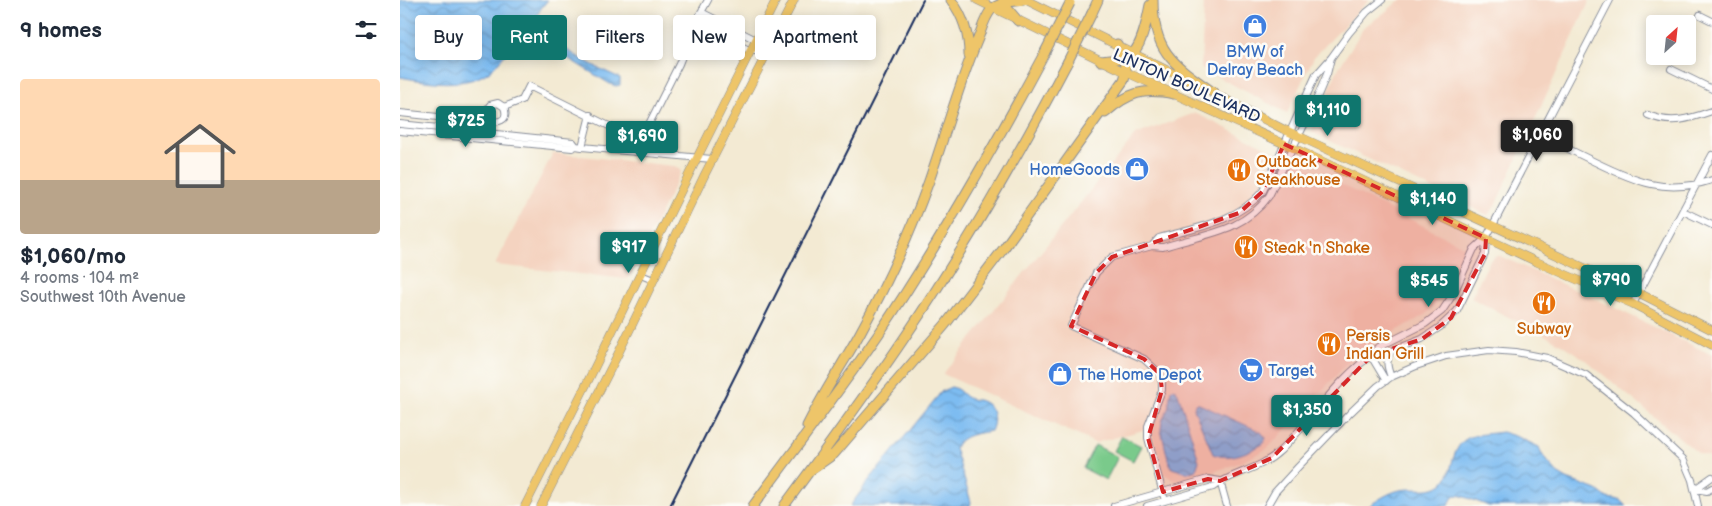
<!DOCTYPE html>
<html lang="en">
<head>
<meta charset="utf-8">
<style>
  :root { --surface:#fff; --page:#f2f2f3; --text:#1f2937; --muted:#747a83; --accent:#0f766e }
  body { margin:0; font-family:"Balsamiq Sans",sans-serif; background:var(--page); color:var(--text); height:100vh; display:flex; flex-direction:column; font-size:19px; white-space:nowrap }
  * { box-sizing:border-box; margin:0 }
  p { font-size:16px; color:var(--muted) }
  .icon { flex:none; width:28px; height:28px; fill:none; stroke:currentColor; stroke-width:2; stroke-linecap:round; stroke-linejoin:round }
  .map { position:relative; flex:1; overflow:hidden }
  .drawer { display:flex; flex-direction:column; background:var(--surface); width:400px }
  .drawer>* { flex:none }
  .banner { position:absolute; left:15px; top:15px; width:475px; height:45px; display:flex; gap:10px }
  .needle { width:32px; rotate:27deg }
  .controls { position:absolute; left:1246px; top:15px; display:grid; gap:10px }
  .controls a { display:grid; place-items:center; width:50px; height:50px; border-radius:5px; background:var(--surface); box-shadow:0 2px 12px #0003; font-size:25px }
  .price { position:absolute; translate:-50% -42px; padding:0 11px; border-radius:5px; background:var(--accent); color:#fff; font-size:16px; line-height:32px; filter:drop-shadow(0 1px 2px #0008) }
  .price::after { content:''; position:absolute; left:50%; top:30px; width:15px; height:11px; margin-left:-8px; background:inherit; clip-path:polygon(0 0,100% 0,50% 100%) }
  .price.selected { background:#222; color:#fff }
  ul { padding:0; list-style:none }
  li { display:grid; align-content:center; gap:10px; height:265px; padding:0 20px }
  li span { display:grid; place-items:center; height:155px; border-radius:5px; color:#555 }
  li>.icon { margin-inline-start:auto }
  span .icon { width:90px; height:90px; fill:#fffc; stroke-width:1 }
  li b { font-size:21px }
  h2 { display:flex; justify-content:space-between; align-items:center; height:60px; padding:0 20px; font-size:21px }
  .pill { padding:0 18px; border-radius:5px; background:var(--surface); box-shadow:0 2px 12px #0003; font-size:18px; line-height:45px }
  .pill.selected { background:var(--accent); color:#fff }
  main { display:flex; flex:1; min-height:0 }
  .map>svg:first-child { display:block }
  .built { fill:#f4d3c0 }
  .green { fill:#7aca8b; stroke:#4a7c74 }
  .water { fill:url(#water-waves); stroke:#4c76a8 }
  .lines { fill:none; stroke-linecap:round; stroke-linejoin:round }
  .minor-casing { stroke:#878c98; stroke-width:8 }
  .major-casing { stroke:#878c98; stroke-width:9 }
  .highway-casing { stroke:#878c98; stroke-width:11 }
  .minor { stroke:#fff; stroke-width:6 }
  .major { stroke:#eec569; stroke-width:8 }
  .highway { stroke:#eec569; stroke-width:9 }
  .rail { stroke:#1b2f5e; stroke-width:2 }
  .highway-bridge-casing { stroke:#878c98; stroke-width:11; stroke-linecap:butt }
  .highway-bridge { stroke:#eec569; stroke-width:9 }
  .marked { fill:#d62828; fill-opacity:0.2; stroke:#d62828; stroke-width:4; stroke-dasharray:10 6; stroke-linejoin:round }
  .labels { text-anchor:middle; stroke-width:5; stroke-linejoin:round; paint-order:stroke }
  .shop-label { font-size:16px; fill:#366cbe; stroke:#fdfcf7; text-anchor:start }
  .street-label { font-size:16px; fill:#1b2f5e; stroke:#fdfcf7 }
  .food-label { font-size:16px; fill:#c56008; stroke:#fdfcf7; text-anchor:start }
</style>
</head>
<body>
<main>
<section class="drawer">
<h2>9 homes<svg class="icon" aria-label="filters" viewBox="0 0 24 24"><path d="M4 7h16M4 17h16"/><circle cx="9" cy="7" r="2"/><circle cx="15" cy="17" r="2"/></svg></h2>
<ul>
<li><span style="background:linear-gradient(#ffd9b3 65%,#b9a48a 0)"><svg class="icon" aria-label="home" viewBox="0 0 24 24"><path d="M3 11l9-7 9 7M6 9v11h12V9"/></svg></span><div><b>$1,060/mo</b><p>4 rooms · 104 m²</p><p>Southwest 10th Avenue</p></div></li>
</ul>
</section>
<div class="map">
<svg width="1312" height="506" viewBox="0 0 1312 506">
  <defs>
    <pattern id="water-waves" width="16" height="10" patternUnits="userSpaceOnUse" patternTransform="scale(1.25)"><rect width="16" height="10" fill="#7dbcf1"/><path d="M0 5q4-4 8 0t8 0" fill="none" stroke="#6699c6"/></pattern>
  </defs>
  <rect width="100%" height="100%" fill="#fdfcf7"/>
  <filter id="ink" filterUnits="userSpaceOnUse"><feTurbulence type="fractalNoise" baseFrequency=".02" numOctaves="2"/><feDisplacementMap in="SourceGraphic" scale="10" xChannelSelector="R" yChannelSelector="G"/><feConvolveMatrix kernelMatrix="1 2 1 2 8 2 1 2 1" color-interpolation-filters="sRGB"/></filter>
  <filter id="wash" filterUnits="userSpaceOnUse"><feTurbulence type="fractalNoise" baseFrequency=".0096" numOctaves="4" result="noise"/><feDisplacementMap in="SourceGraphic" scale="20" xChannelSelector="R" yChannelSelector="G"/><feGaussianBlur stdDeviation="1.12" result="paint"/><feColorMatrix in="noise" values="0 0 0 0 0 0 0 0 0 0 0 0 0 0 0 0 0 1.4 0 .05"/><feComposite in="paint" operator="in"/></filter>
  <g filter="url(#wash)">
    <rect width="100%" height="100%" fill="#f3ead3"/>
    <!-- built -->
    <path class="built" d="M804,0H969L914,57L887,113L801,68Z
      M1000,0H1190L1095,206L1088,215L911,132L937,71L964,27L980,16Z
      M795,113L896,162L1065,247L1044,295L1025,315L959,351L868,448L842,462L784,482L773,480L763,473L751,428L695,443L543,374L735,135Z
      M153,153L274,166L280,168L281,172L228,279L95,265Z
      M1096,256H1100L1215,308L1312,355V458L1298,453L1183,358L1156,341L1071,298L1090,260Z"/>
    <!-- green -->
    <path class="green" d="M722,436L741,446L733,461L714,451Z
      M695,445L718,457L706,480L683,468Z"/>
    <!-- water -->
    <path class="water" d="M0,0H148C141,8 135,15 136,26C160,48 190,65 220,78V85L216,86L210,84L130,35C114,41 105,56 93,68C71,90 27,82 0,77Z
      M551,387C560,388 562,396 570,399C572,400 575,400 578,400C593,404 597,418 591,431C577,434 562,434 555,448L571,502L570,506H450L470,479L542,391Z
      M774,388L778,393L799,461L796,470L788,473L772,468L768,459L761,430L762,421L768,409L771,390Z
      M797,403L861,432L866,438L863,444C848,452 830,461 813,454L794,409L795,404Z
      M1102,432L1118,437L1139,447L1141,453L1157,473L1167,479L1197,490L1207,498L1220,500L1226,506H1089L1062,496L1054,495L1048,506H969C979,499 988,493 1000,490C1014,487 1030,493 1042,484C1047,479 1049,474 1051,467C1059,433 1070,436 1102,432Z"/>
  </g>
  <g filter="url(#ink)">
    <g class="lines">
      <!-- minor casing -->
      <g class="minor-casing">
        <path id="minor" d="M301,12L356,40L367,51
          M1300,15L1312,21
          M295,23L351,51H367
          M1271,69L1312,89
          M104,107L122,100L129,86L229,136C237,138 242,136 246,130L279,64L295,23L308,0
          M0,113L85,122C96,122 110,123 104,107L98,103L90,105L86,112L85,122
          M1248,115C1271,125 1289,119 1312,111
          M0,124L173,142L176,146L182,147L312,159
          M0,131L172,148L176,146
          M1140,135C1158,144 1177,153 1195,162C1236,182 1266,195 1312,180
          M182,147L190,115
          M1283,211L1312,225
          M752,246L759,238C796,228 837,222 863,191L916,75L931,58L949,33L967,12L982,0
          M241,275L253,280
          M1233,304L1312,155
          M990,352C986,361 987,367 991,377
          M975,353L981,355L1022,339L1040,327L1057,311L1085,254L1086,238
          M971,356L986,381
          M820,481L827,506
          M1295,489L1312,477
          M1295,489L1307,491L1312,488
          M765,501L748,438V426L762,390V383L760,374L744,359L671,326L696,273L712,257L752,246L763,247C804,234 842,233 869,196L913,107L927,74L931,58
          M714,506L808,479L820,481
          M747,506L813,487C834,471 859,471 881,450C912,420 939,376 975,353L977,348L1025,324L1042,311L1054,293L1074,249L1086,238L1093,225L1210,0
          M867,506L875,492L898,467L951,412L978,386L991,377L1016,366L1046,356L1089,350L1116,352L1147,358L1186,375L1234,413L1283,459L1292,480L1298,506"/>
      </g>
      <!-- major casing -->
      <g class="major-casing">
        <path id="major" d="M577,0L719,69L900,151L1137,262L1233,304L1312,345
          M626,0L799,86
          M809,91L883,129L1239,293L1312,330
          M125,506L189,379L297,158L376,0
          M141,506L218,354L305,174L394,0"/>
      </g>
      <!-- highway casing -->
      <g class="highway-casing">
        <path id="highway" d="M551,0C564,17 569,34 569,55
          M603,0L607,8L618,21
          M753,0C753,53 775,65 814,93
          M692,13L698,0
          M701,61C710,60 721,59 729,56C742,49 747,19 750,5
          M705,113C729,92 743,88 774,94
          M407,426C423,393 443,364 460,333C487,284 510,234 529,181C545,135 558,87 577,41C581,32 584,18 591,10C599,2 612,2 623,0
          M411,470L434,454L545,325L604,248L724,80C729,67 725,55 717,44
          M353,506C395,449 438,393 478,335C539,244 593,149 645,52
          M384,506C426,449 468,392 507,334C566,247 618,156 667,63"/>
      </g>
      <!-- minor -->
      <use href="#minor" class="minor"/>
      <!-- major -->
      <use href="#major" class="major"/>
      <!-- highway -->
      <use href="#highway" class="highway"/>
      <!-- rail -->
      <path class="rail" d="M270,506L523,0"/>
      <!-- highway-bridge casing -->
      <g class="highway-bridge-casing">
        <path id="highway-bridge" d="M645,52L670,3
          M667,63L692,13"/>
      </g>
      <!-- highway-bridge -->
      <use href="#highway-bridge" class="highway-bridge"/>
    </g>
  </g>
  <!-- marked area -->
  <path class="marked" d="M884,144L1086,238L1085,254L1051,318L1022,339L971,356L872,458L820,481L808,479L763,492L748,438L762,390L760,374L744,359L671,326L696,273L712,257L839,213L863,191Z"/>
  <!-- icons -->
  <defs>
    <g id="shop-disc" transform="scale(1.25)"><circle r="9.5" fill="#3f7fe0" stroke="#fdfcf7"/><path d="M-5-2.5h2.3a2.7 3.5 0 0 1 5.4 0H5L5.5 6h-11ZM-1.5-2.5h3a1.5 2.3 0 0 0-3 0Z" fill="#fff"/></g>
    <g id="restaurant-disc" transform="scale(1.25)"><circle r="9.5" fill="#e8710a" stroke="#fdfcf7"/><path d="M-5-6h1v4h1v-4h1v4h1v-4h1v5L-1.5 .5V6h-2V.5L-5-1ZM5-6V6H3V1.5H1.5Q1.5-4 5-6Z" fill="#fff"/></g>
    <g id="supermarket-disc" transform="scale(1.25)"><circle r="9.5" fill="#3f7fe0" stroke="#fdfcf7"/><path d="M-6-5.5h2.5l.6 2H6L4.5 2H-2.5L-4.4-4H-6ZM-1.5 3.2a1.3 1.3 0 1 0 .1 0ZM3 3.2a1.3 1.3 0 1 0 .1 0Z" fill="#fff"/></g>
  </defs>
  <g fill-rule="evenodd">
    <use href="#shop-disc" x="855" y="26"/>
    <use href="#shop-disc" x="737" y="169"/>
    <use href="#restaurant-disc" x="839" y="170"/>
    <use href="#restaurant-disc" x="846" y="247"/>
    <use href="#restaurant-disc" x="1144" y="303"/>
    <use href="#restaurant-disc" x="929" y="344"/>
    <use href="#supermarket-disc" x="851" y="370"/>
    <use href="#shop-disc" x="660" y="374"/>
  </g>
  <g class="labels">
    <!-- shop labels -->
    <g class="shop-label">
      <text x="855" y="57" text-anchor="middle">BMW of<tspan x="855" dy="18">Delray Beach</tspan></text>
      <text x="720" y="175" text-anchor="end">HomeGoods</text>
      <text x="868" y="376">Target</text>
      <text x="678" y="380">The Home Depot</text>
    </g>
    <!-- street labels -->
    <g class="street-label">
      <text transform="translate(787 85) rotate(24)" y="6">LINTON BOULEVARD</text>
    </g>
    <!-- food labels -->
    <g class="food-label">
      <text x="856" y="167">Outback<tspan x="856" dy="18">Steakhouse</tspan></text>
      <text x="864" y="253">Steak 'n Shake</text>
      <text x="1144" y="334" text-anchor="middle">Subway</text>
      <text x="946" y="341">Persis<tspan x="946" dy="18">Indian Grill</tspan></text>
    </g>
  </g>
</svg>
<div class="controls">
<a><svg class="needle" viewBox="-14 -14 28 28"><path d="M0-13l5 13h-10z" fill="#e53935"/><path d="M0 13l5-13h-10z" fill="#747a83"/></svg></a>
</div>
<b class="price" style="left:928px;top:137px">$1,110</b>
<b class="price" style="left:66px;top:148px">$725</b>
<b class="price selected" style="left:1137px;top:162px">$1,060</b>
<b class="price" style="left:242px;top:163px">$1,690</b>
<b class="price" style="left:1033px;top:226px">$1,140</b>
<b class="price" style="left:229px;top:274px">$917</b>
<b class="price" style="left:1211px;top:307px">$790</b>
<b class="price" style="left:1029px;top:308px">$545</b>
<b class="price" style="left:907px;top:437px">$1,350</b>
<div class="banner">
<a class="pill">Buy</a>
<a class="pill selected">Rent</a>
<a class="pill">Filters</a>
<a class="pill">New</a>
<a class="pill">Apartment</a>
</div>
</div>
</main>
</body>
</html>
